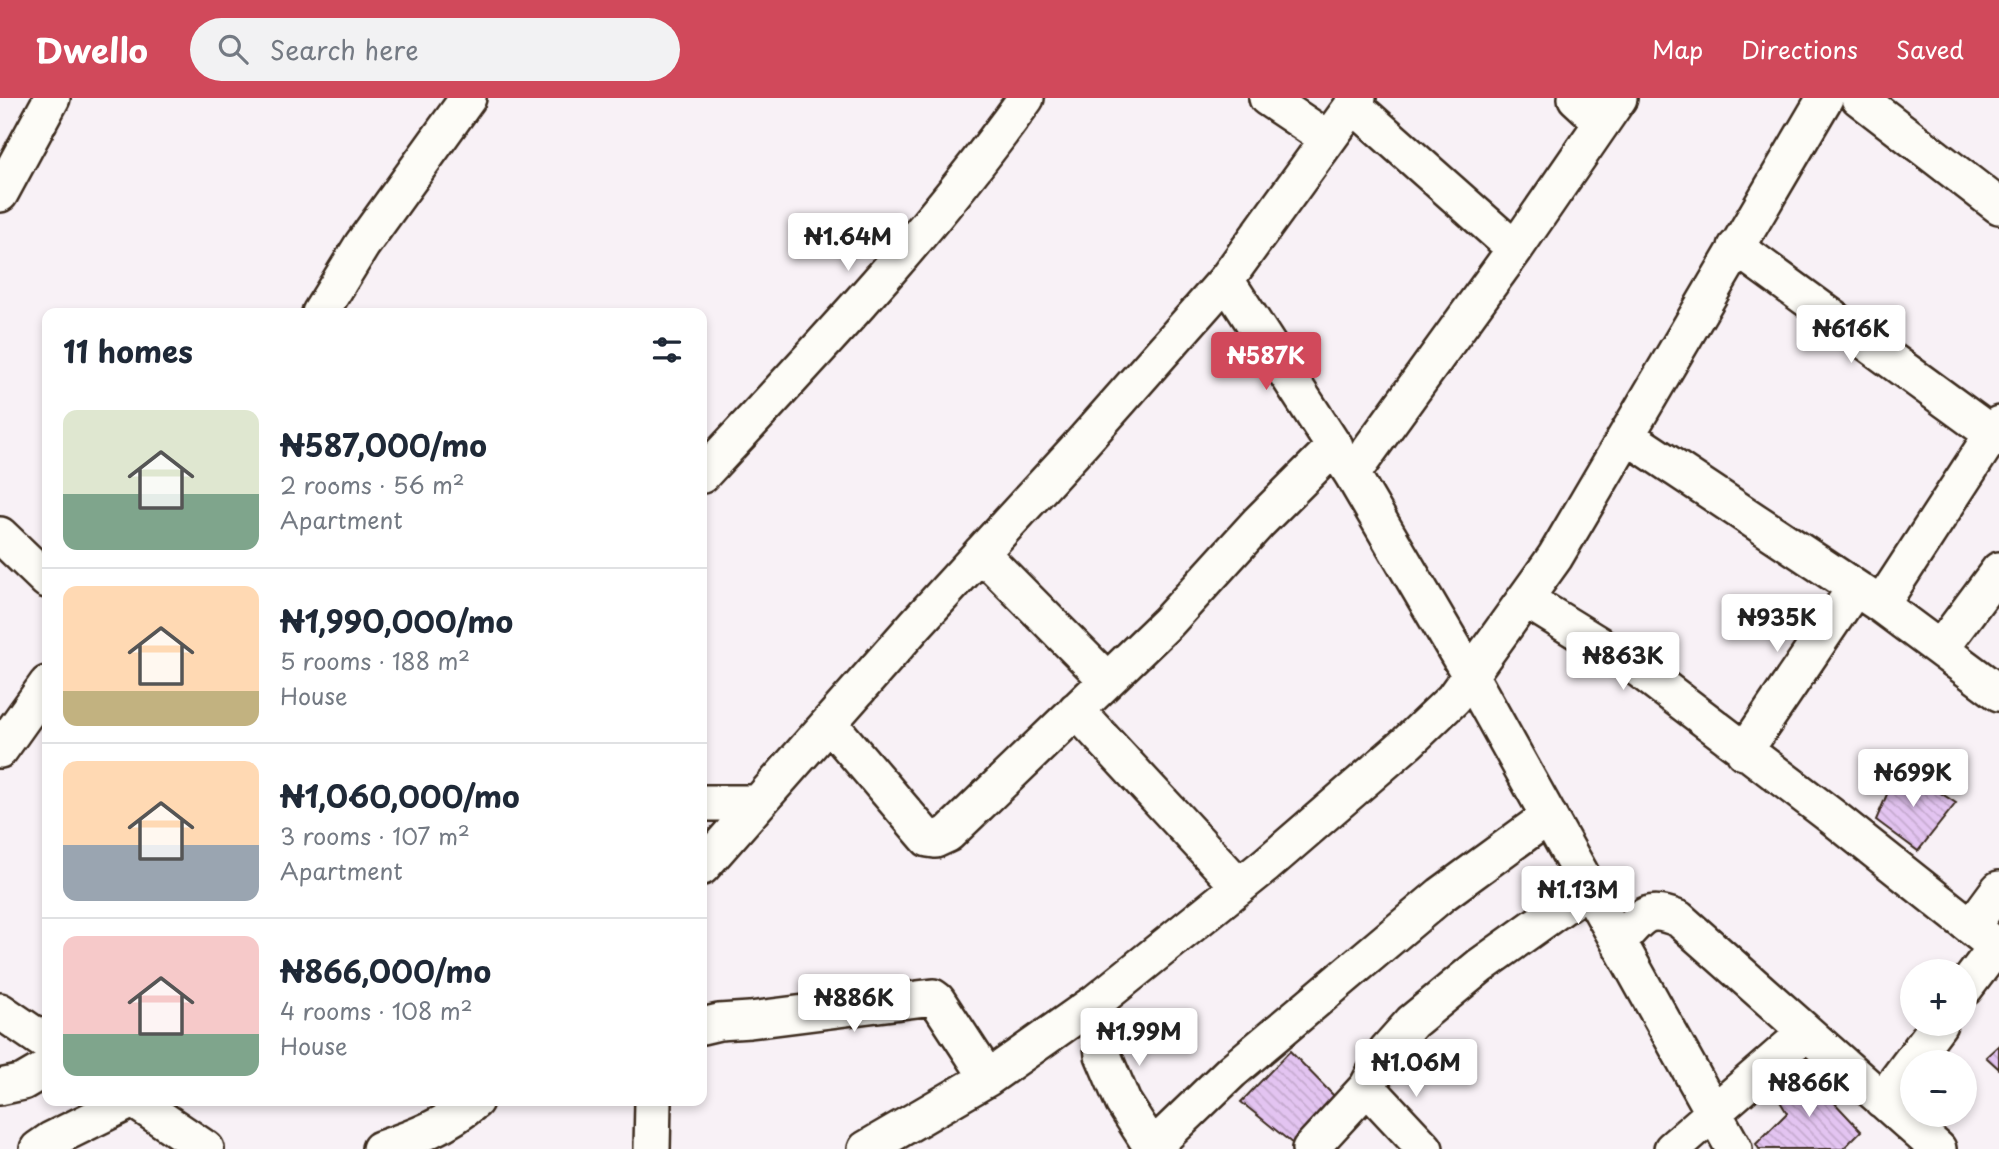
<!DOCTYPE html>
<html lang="en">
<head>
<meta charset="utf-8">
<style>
  :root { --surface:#fff; --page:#f2f2f3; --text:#1f2937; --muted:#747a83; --line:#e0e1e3; --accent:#d1495b }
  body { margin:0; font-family:"Playpen Sans",sans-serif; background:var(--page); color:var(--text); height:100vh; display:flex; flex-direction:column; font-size:26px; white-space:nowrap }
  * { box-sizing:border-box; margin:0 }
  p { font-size:23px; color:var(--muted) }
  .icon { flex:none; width:38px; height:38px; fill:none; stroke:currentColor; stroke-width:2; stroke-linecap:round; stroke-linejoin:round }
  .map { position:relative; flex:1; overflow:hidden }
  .sheet { position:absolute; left:42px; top:210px; width:665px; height:798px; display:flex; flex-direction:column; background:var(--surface); border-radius:14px; box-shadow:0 4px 10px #0003 }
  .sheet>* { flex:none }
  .buttons { position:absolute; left:1900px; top:861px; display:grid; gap:14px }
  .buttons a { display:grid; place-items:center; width:77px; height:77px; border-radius:50%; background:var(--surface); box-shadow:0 4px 10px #0003; font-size:35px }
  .price { position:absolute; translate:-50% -60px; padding:0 16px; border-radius:7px; background:#fff; color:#222; font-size:23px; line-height:46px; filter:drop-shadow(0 2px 4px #0008) }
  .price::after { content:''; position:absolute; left:50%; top:42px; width:21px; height:16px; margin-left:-10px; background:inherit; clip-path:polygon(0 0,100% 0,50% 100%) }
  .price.active { background:var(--accent); color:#fff }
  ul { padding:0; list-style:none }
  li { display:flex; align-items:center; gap:21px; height:175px; padding:0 21px }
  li+li { border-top:2px solid var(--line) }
  li span { display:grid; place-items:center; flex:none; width:196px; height:140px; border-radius:14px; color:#555 }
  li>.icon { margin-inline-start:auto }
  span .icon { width:84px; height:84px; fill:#fffc; stroke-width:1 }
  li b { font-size:30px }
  h2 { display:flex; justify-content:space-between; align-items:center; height:84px; padding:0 21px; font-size:30px }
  header { display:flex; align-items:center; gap:42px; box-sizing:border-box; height:98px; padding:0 35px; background:var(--accent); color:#fff }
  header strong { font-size:33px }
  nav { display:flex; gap:38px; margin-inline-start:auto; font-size:24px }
  .search { width:490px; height:63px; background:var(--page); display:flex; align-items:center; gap:18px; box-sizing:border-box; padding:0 24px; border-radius:38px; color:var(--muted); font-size:26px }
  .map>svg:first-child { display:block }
  .building { fill:url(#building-back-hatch); stroke:#3b2a1e; stroke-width:2 }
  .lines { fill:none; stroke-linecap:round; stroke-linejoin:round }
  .minor-casing { stroke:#3b2a1e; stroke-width:40 }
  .minor { stroke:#fdfcf7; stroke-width:35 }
</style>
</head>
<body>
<header>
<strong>Dwello</strong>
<div class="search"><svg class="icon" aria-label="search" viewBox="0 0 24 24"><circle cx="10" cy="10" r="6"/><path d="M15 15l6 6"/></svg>Search here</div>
<nav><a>Map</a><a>Directions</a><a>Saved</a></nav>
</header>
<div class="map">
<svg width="1999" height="1051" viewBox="0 0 1999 1051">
  <defs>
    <pattern id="building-back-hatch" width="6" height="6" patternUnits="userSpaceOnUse" patternTransform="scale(1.75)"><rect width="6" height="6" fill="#e3c4f1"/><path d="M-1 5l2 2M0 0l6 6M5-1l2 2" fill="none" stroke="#c4a9ce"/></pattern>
  </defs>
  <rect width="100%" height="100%" fill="#f8f1f6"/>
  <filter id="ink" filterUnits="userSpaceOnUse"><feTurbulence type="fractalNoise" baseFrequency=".0143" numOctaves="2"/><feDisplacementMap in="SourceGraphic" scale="14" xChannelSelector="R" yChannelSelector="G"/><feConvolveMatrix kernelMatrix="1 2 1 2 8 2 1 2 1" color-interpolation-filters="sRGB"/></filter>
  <g filter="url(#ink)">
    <!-- building -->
    <path class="building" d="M1899,668L1956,705L1918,753L1876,722Z
      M1999,947V971L1986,959Z
      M1290,953L1339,1003L1293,1046L1241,1004Z
      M1802,970L1861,1033L1843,1051H1759L1756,1046L1787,1015L1776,997Z"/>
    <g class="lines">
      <!-- minor casing -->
      <g class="minor-casing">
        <path id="minor" d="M1267,0L1328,41
          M1576,0L1602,24
          M1859,0L1999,108
          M1353,7L1515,151
          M0,96L52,0
          M1736,149L1999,341
          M1226,182L1352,376L1470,577L1734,1051
          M320,215L362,147L468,0
          M1627,338L1881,507L1999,595
          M1352,376L1515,151L1619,0
          M702,377C814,256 930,135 1026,0
          M0,437L47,482
          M981,455L1107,582
          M1525,501L1640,572L1834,720L1999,851
          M1881,507L1999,326
          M1940,551L1999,472
          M1076,612L1239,788
          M829,625L928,741L935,742L948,736L1168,524L1259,424L1335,348
          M0,652L47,586
          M1744,654L1855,490
          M702,705H758
          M702,769L916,526L1082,345L1226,182L1358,0
          M1971,829L1999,791
          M1619,843C1642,819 1645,807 1679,821L1938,1051
          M1965,890L1996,849
          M1097,903L1103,957L1123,1004L1153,1051
          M0,913L47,945
          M702,928L719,924L750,922L933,899L937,902L988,980
          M0,989L23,984L47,970
          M1367,989L1425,1051
          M1882,1002L1939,926
          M135,1003L206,1051
          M38,1051L51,1042L130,1003
          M380,1051C416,1039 447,1027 475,1003
          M652,1051L653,1003
          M866,1051L988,980L1097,903L1266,767L1407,645L1453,601L1555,459L1825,0
          M1151,1051L1232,973L1441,797L1549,718
          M1310,1051L1367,989L1387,952L1412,924L1480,868L1589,790
          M1672,1051L1806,934"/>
      </g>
      <!-- minor -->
      <use href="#minor" class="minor"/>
    </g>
  </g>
</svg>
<div class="buttons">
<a>+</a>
<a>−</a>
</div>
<b class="price" style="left:848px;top:175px">₦1.64M</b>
<b class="price" style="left:1851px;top:267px">₦616K</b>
<b class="price active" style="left:1266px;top:294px">₦587K</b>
<b class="price" style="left:1777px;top:556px">₦935K</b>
<b class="price" style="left:1623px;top:594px">₦863K</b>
<b class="price" style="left:1913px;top:711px">₦699K</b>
<b class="price" style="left:1578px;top:828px">₦1.13M</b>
<b class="price" style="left:854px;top:936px">₦886K</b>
<b class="price" style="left:1139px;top:970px">₦1.99M</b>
<b class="price" style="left:1416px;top:1001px">₦1.06M</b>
<b class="price" style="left:1809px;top:1021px">₦866K</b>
<section class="sheet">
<h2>11 homes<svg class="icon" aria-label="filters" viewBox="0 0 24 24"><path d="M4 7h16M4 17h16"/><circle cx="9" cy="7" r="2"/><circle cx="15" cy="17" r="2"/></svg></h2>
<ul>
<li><span style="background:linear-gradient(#dfe7d0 60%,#7fa58c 0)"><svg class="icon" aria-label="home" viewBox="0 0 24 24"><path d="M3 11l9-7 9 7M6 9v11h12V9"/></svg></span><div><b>₦587,000/mo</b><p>2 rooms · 56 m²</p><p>Apartment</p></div></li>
<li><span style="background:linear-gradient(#ffd9b3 75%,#c2b280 0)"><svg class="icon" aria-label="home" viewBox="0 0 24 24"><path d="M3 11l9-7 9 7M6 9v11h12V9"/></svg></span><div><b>₦1,990,000/mo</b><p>5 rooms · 188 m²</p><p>House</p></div></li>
<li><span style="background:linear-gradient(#ffd9b3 60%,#9aa5b1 0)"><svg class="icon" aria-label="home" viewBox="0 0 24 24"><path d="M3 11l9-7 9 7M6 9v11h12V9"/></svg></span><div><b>₦1,060,000/mo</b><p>3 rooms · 107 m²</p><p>Apartment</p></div></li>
<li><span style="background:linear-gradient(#f6c9c9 70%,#7fa58c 0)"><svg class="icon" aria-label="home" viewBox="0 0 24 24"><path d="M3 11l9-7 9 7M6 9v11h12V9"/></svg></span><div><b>₦866,000/mo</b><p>4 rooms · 108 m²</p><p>House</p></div></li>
</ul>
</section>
</div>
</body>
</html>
